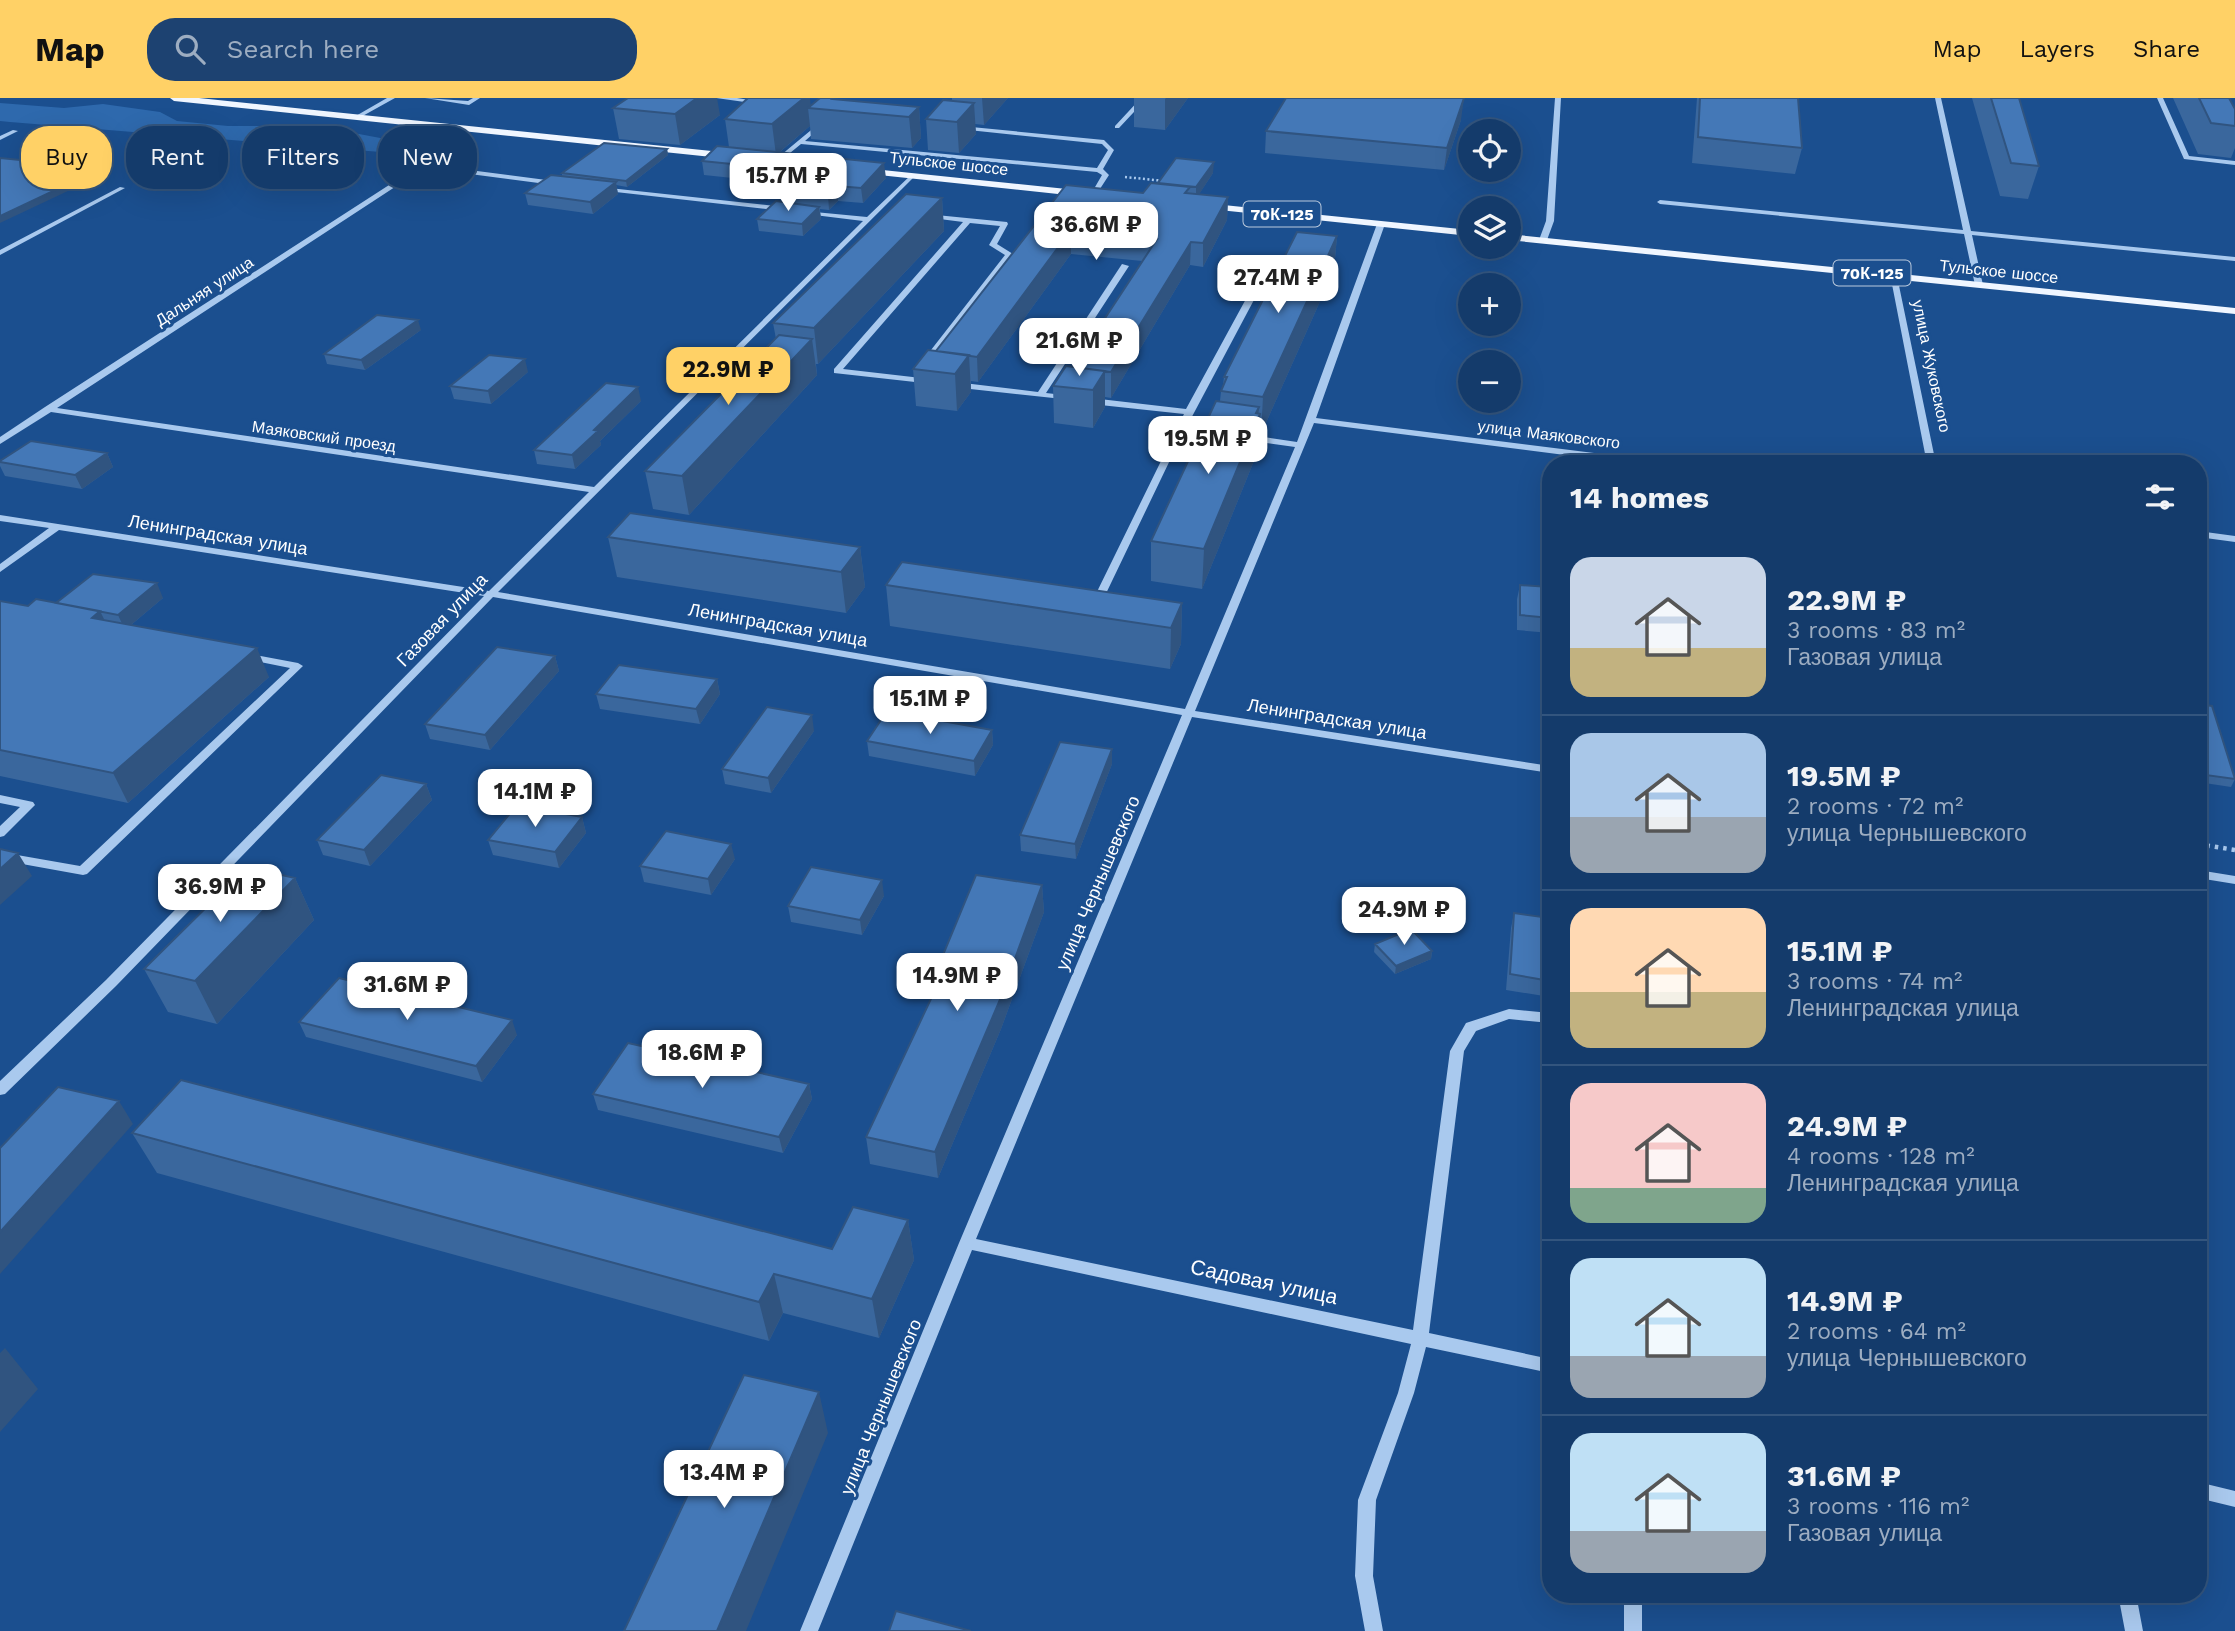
<!DOCTYPE html>
<html lang="en">
<head>
<meta charset="utf-8">
<style>
  :root { --surface:#143b6b; --page:#1d4271; --text:#f1f3f6; --muted:#9dadc1; --line:#33557e; --accent:#ffd166 }
  body { margin:0; font-family:"Work Sans",sans-serif; background:var(--page); color:var(--text); height:100vh; display:flex; flex-direction:column; font-size:26px; white-space:nowrap }
  * { box-sizing:border-box; margin:0 }
  p { font-size:23px; color:var(--muted) }
  .icon { flex:none; width:38px; height:38px; fill:none; stroke:currentColor; stroke-width:2; stroke-linecap:round; stroke-linejoin:round }
  .map { position:relative; flex:1; overflow:hidden }
  .sheet { position:absolute; left:1542px; top:357px; width:665px; height:1148px; display:flex; flex-direction:column; background:var(--surface); border-radius:28px; box-shadow:0 7px 28px #0002,0 0 0 2px var(--line) }
  .sheet>* { flex:none }
  .hud { position:absolute; left:21px; top:28px; width:665px; height:63px; display:flex; gap:14px }
  .buttons { position:absolute; left:1458px; top:21px; display:grid; gap:14px }
  .buttons a { display:grid; place-items:center; width:63px; height:63px; border-radius:50%; background:var(--surface); box-shadow:0 7px 28px #0002,0 0 0 2px var(--line); font-size:35px }
  .price { position:absolute; translate:-50% -60px; padding:0 16px; border-radius:14px; background:#fff; color:#222; font-size:23px; line-height:46px; filter:drop-shadow(0 2px 4px #0008) }
  .price::after { content:''; position:absolute; left:50%; top:42px; width:21px; height:16px; margin-left:-10px; background:inherit; clip-path:polygon(0 0,100% 0,50% 100%) }
  .price.active { background:var(--accent); color:#111 }
  ul { padding:0; list-style:none }
  li { display:flex; align-items:center; gap:21px; height:175px; padding:0 28px }
  li+li { border-top:2px solid var(--line) }
  li span { display:grid; place-items:center; flex:none; width:196px; height:140px; border-radius:21px; color:#555 }
  li>.icon { margin-inline-start:auto }
  span .icon { width:84px; height:84px; fill:#fffc; stroke-width:1 }
  li b { font-size:30px }
  h2 { display:flex; justify-content:space-between; align-items:center; height:84px; padding:0 28px; font-size:30px }
  .tag { padding:0 24px; border-radius:28px; background:var(--surface); box-shadow:0 7px 28px #0002,0 0 0 2px var(--line); font-size:24px; line-height:63px }
  .tag.active { background:var(--accent); color:#111 }
  header { display:flex; align-items:center; gap:42px; box-sizing:border-box; height:98px; padding:0 35px; background:var(--accent); color:#111 }
  header strong { font-size:33px }
  nav { display:flex; gap:38px; margin-inline-start:auto; font-size:24px }
  .search { width:490px; height:63px; background:var(--page); display:flex; align-items:center; gap:18px; box-sizing:border-box; padding:0 24px; border-radius:28px; color:var(--muted); font-size:26px }
  .map>svg:first-child { display:block }
  .green { fill:#2e69ad }
  .lines { fill:none; stroke-linecap:round; stroke-linejoin:round }
  .path-far1 { stroke:#a9c9ee; stroke-width:2.5; stroke-dasharray:2 2.5; stroke-linecap:butt }
  .path { stroke:#a9c9ee; stroke-width:4.5; stroke-dasharray:3.5 5; stroke-linecap:butt }
  .minor { fill:#a9c9ee; fill-rule:evenodd }
  .major { fill:#f0f6ff; fill-rule:evenodd }
  .wall { fill:#3a679d }
  .shaded-wall { fill:#305480 }
  .building { fill:#4478b7; stroke:#305480; stroke-width:2 }
  .labels { text-anchor:middle; stroke-width:6; stroke-linejoin:round; paint-order:stroke }
  .far-street-label { font-size:16px; fill:#fff; stroke:#1b4f8f }
  .shield { fill:#1b4f8f; stroke:#bbcadd; stroke-width:2 }
  .shield-label { font-size:16px; font-weight:bold; fill:#fff }
  .street-label { font-size:18px; fill:#fff; stroke:#1b4f8f }
  .near-street-label { font-size:21px; fill:#fff; stroke:#1b4f8f }
</style>
</head>
<body>
<header>
<strong>Map</strong>
<div class="search"><svg class="icon" aria-label="search" viewBox="0 0 24 24"><circle cx="10" cy="10" r="6"/><path d="M15 15l6 6"/></svg>Search here</div>
<nav><a>Map</a><a>Layers</a><a>Share</a></nav>
</header>
<div class="map">
<svg width="2235" height="1533" viewBox="0 0 2235 1533">
  <rect width="100%" height="100%" fill="#1b4f8f"/>
  <!-- green -->
  <path class="green" d="M0,5L64,10L103,6L160,14L177,23L228,28H292L343,33L407,45L393,55L10,24L0,23Z"/>
  <g class="lines">
    <!-- path-far1 -->
    <path class="path-far1" d="M1125,79L1165,83"/>
    <!-- path -->
    <path class="path" d="M2198,746L2235,752"/>
    <!-- minor -->
    <path class="minor" d="M387,0H395L359,20L354,19Z
      M425,0L468,3L473,0H480L469,7Z
      M716,0H737L762,4L759,6Z
      M1141,0H1147L1119,30H1115V28Z
      M1555,0H1561L1554,123L1547,142L1543,144L1539,142L1546,123Z
      M1935,0H1941L1971,133L2235,159V163L1972,137L1983,187L1979,189L1975,187L1964,136L1660,106L1657,104L1660,102L1963,132Z
      M2157,0H2163L2189,58L2235,63V67L2184,61Z
      M822,23L824,26L805,43L1097,70L1108,52L1102,46L959,31V29L961,28L1104,42L1114,52L1103,71L1109,77L1096,97L1094,98L1091,96L1102,77L1097,74L801,46L779,64H775V62Z
      M440,26L442,29L392,62L554,83L557,85L554,87L424,70L57,310L594,389L863,123L806,116L802,114L804,113L867,119L912,76L915,78L914,79L498,494L1185,611L1295,349L1244,342L1240,339L1244,336L1297,344L1377,126L1381,124L1385,126L1316,320L1658,363L1662,366H1635L1314,325L1195,613L1550,668V675L1192,619L976,1141L1413,1232L1450,953L1466,925L1509,911L1550,915V925L1509,921L1476,933L1464,953L1429,1235L1550,1261V1275L1426,1249L1414,1295L1376,1402L1373,1478L1383,1533H1365L1355,1478L1358,1402L1398,1295L1411,1246L972,1152L818,1533H800L959,1145L1182,617L493,499L116,888L5,996L0,997V983L106,882L484,498L59,432L0,474V466L49,430L0,423V417L489,493L589,394L51,314L0,346V339L45,309L417,69L383,63Z
      M13,32L18,33L0,42V38Z
      M120,89L125,90L0,157V152Z
      M600,89L784,109L788,111L784,113L598,92V90Z
      M926,116L1007,124L1008,126L997,146L1013,156L930,265H924V261L1005,157L989,147L1000,128L970,125L843,271L930,281L934,284L933,286L834,275V271L963,124L924,119L922,118Z
      M1122,166L1129,168L1046,295L1072,298V302L952,289V285L955,284L1038,294Z
      M1265,166L1272,168L1187,328L1219,332L1223,335L1219,338L1184,333L1100,508L1095,511L1091,510L1090,508L1184,316L1091,306L1087,303L1091,300L1186,311Z
      M1890,176L1897,178L1936,366H1927Z
      M2198,433L2235,438V444L2198,439Z
      M245,555L298,565L303,568L87,776L83,777L0,762V754L80,768L290,570L241,560L240,558L241,556Z
      M0,697L33,704L35,707L4,738L0,739V728L20,709L0,705Z
      M2198,772L2235,778V786L2198,780Z
      M2198,1384L2235,1393V1409L2198,1400Z
      M1624,1496H1642V1533H1624Z
      M2118,1496H2136L2143,1533H2125Z"/>
    <!-- major -->
    <path class="major" d="M170,0H199L731,55L736,58L731,61L174,3Z
      M863,70L1086,93L1091,96L1086,99L860,75L858,73Z
      M1204,105L1470,132V138L1200,110V106Z
      M1508,136L2235,210V216L1508,142Z"/>
  </g>
  <!-- wall -->
  <path class="wall" d="M952,0H1008L984,27L975,26L976,36L959,55L928,52L926,21L952,3Z
    M1134,0H1188L1165,32L1134,29Z
    M1697,0H1798L1802,50L1795,76L1692,65Z
    M1972,0H2019L2039,68L2028,101L2000,98Z
    M2173,0H2229L2235,11V50L2231,60L2198,56Z
    M836,1L919,9L921,40L912,50L811,41L810,28L780,54L886,80L863,105L838,103L829,112L820,111L821,121L803,138L759,133L757,121L786,105V98L762,96L761,83L704,77L702,63L729,49L725,21L811,7Z
    M613,10L720,17L680,47L619,41Z
    M1461,22L1444,72L1265,55L1266,33Z
    M667,51L668,57L627,89L616,87L618,96L593,116L528,107L525,95L562,78V75Z
    M1213,75L1199,96L1228,99L1227,122L1203,169L1190,167L1111,300L1105,299V309L1093,330L1054,325L1053,288L1073,269L1142,163L1071,156L978,284L971,283V294L957,313L916,308L913,271L936,253L1066,87L1143,95L1158,85Z
    M942,100L944,133L818,266H816L817,277L689,417L653,411L645,373L776,241L773,225Z
    M1337,138L1334,172L1261,336H1259L1258,353L1202,491L1151,483V443L1220,303L1221,293L1223,287L1224,279Z
    M421,232L365,272L327,266L324,256Z
    M528,274L491,306L454,301L450,288Z
    M641,303L600,343L601,347L575,371L537,366L534,352Z
    M107,355L113,369L82,391L5,378L0,368V363Z
    M608,439L860,449L865,489L846,515L617,479Z
    M886,487L1182,505L1181,546L1170,571L890,528Z
    M1520,487L1550,489V535L1517,532V501Z
    M163,500L131,527L269,579L128,705L0,678V503L28,508Z
    M555,558L559,573L490,652L430,641L425,626Z
    M717,581L720,596L700,626L600,611L596,596Z
    M2198,606L2235,681L2231,689L2198,684Z
    M992,632L993,647L975,678L869,658L867,643Z
    M814,633L771,695L725,686L722,671Z
    M1112,651V666L1076,761L1021,753L1020,737Z
    M426,686L432,702L370,768L323,757L317,742Z
    M582,719L586,735L559,770L493,757L488,742Z
    M735,761L711,797L644,784L640,768Z
    M295,780L314,822L217,926L168,914L144,871Z
    M1042,787L1044,814L1001,931L938,1080L870,1066L866,1039L939,884L938,869Z
    M884,798L862,837L791,824L788,808Z
    M1514,815L1550,820V899L1506,892L1511,830Z
    M1375,846L1432,853L1431,861L1395,876L1374,854Z
    M299,924L517,937L482,984L306,939Z
    M809,986L812,1001L783,1055L598,1012L593,996Z
    M132,1035L832,1151L908,1122L914,1162L879,1240L783,1215L769,1243L157,1075Z"/>
  <!-- shaded-wall -->
  <path class="shaded-wall" d="M697,0H717L720,17L680,47L675,16Z
    M804,0H810L811,11L808,10L810,28L776,57L772,26Z
    M982,0H1008L984,27Z
    M1166,0H1188L1165,32V1Z
    M1464,0L1461,22L1444,72L1447,50Z
    M974,5L976,36L959,55L957,24Z
    M919,9L921,40L912,50L909,19Z
    M667,51L668,57L627,89L626,83Z
    M1214,64L1213,75L1196,101V89Z
    M884,65L886,80L863,105L861,90Z
    M102,70L104,76L0,125V118Z
    M616,84L618,96L593,116L590,104Z
    M837,88L838,103L829,112L828,97Z
    M1228,99L1227,122L1203,169V145Z
    M942,100L944,133L818,266L814,230Z
    M819,109L821,121L803,138L802,126Z
    M1071,132V156L978,284L977,259Z
    M1337,138L1334,172L1261,336L1263,299Z
    M1191,144L1190,167L1111,300V274Z
    M418,222L421,232L365,272L361,262Z
    M812,241L817,277L689,417L682,378Z
    M969,257L971,294L957,313L955,276Z
    M525,261L528,274L491,306L488,293Z
    M1105,273V309L1093,330V292Z
    M638,289L641,303L600,343L601,347L575,371L572,357L594,332Z
    M1259,309L1258,320L1260,316L1258,353L1202,491L1204,451Z
    M107,355L113,369L82,391L75,377Z
    M860,449L865,489L846,515L841,474Z
    M157,485L163,500L125,532L118,517Z
    M1182,505L1181,546L1170,571L1171,530Z
    M100,513L114,541L92,520Z
    M257,550L269,579L128,705L113,675Z
    M555,558L559,573L490,652L485,637Z
    M717,581L720,596L700,626L696,611Z
    M812,617L814,633L771,695L768,680Z
    M992,632L993,647L975,678L974,663Z
    M1112,651V666L1076,761L1075,746Z
    M426,686L432,702L370,768L364,752Z
    M582,719L586,735L559,770L555,754Z
    M731,746L735,761L711,797L708,781Z
    M18,755L32,778L0,807V771Z
    M295,780L314,822L217,926L195,883Z
    M882,782L884,798L862,837L860,822Z
    M1042,787L1044,814L1001,931L938,1080L935,1054Z
    M1432,853L1431,861L1395,876L1396,868Z
    M512,922L517,937L482,984L476,968Z
    M809,986L812,1001L783,1055L779,1039Z
    M119,1003L133,1026L0,1176V1134Z
    M908,1122L914,1162L879,1240L872,1201Z
    M774,1176L783,1215L769,1243L759,1204Z
    M5,1250L38,1291L0,1334V1255Z
    M819,1294L828,1335L746,1533H717Z"/>
  <!-- building -->
  <path class="building" d="M628,0H697L675,16L613,10Z
    M748,0H804L772,26L725,21Z
    M820,0H833L832,1L919,9L909,19L808,10Z
    M1286,0H1464L1447,50L1266,33Z
    M1700,0H1798L1802,50L1698,39Z
    M1991,0H2019L2039,68L2011,65Z
    M2199,0H2229L2235,11V28L2211,25Z
    M943,2L974,5L957,24L926,21Z
    M604,45L667,51L626,83L562,75Z
    M717,48L884,65L861,90L837,88L828,97L785,92L793,84L760,81L772,70L702,63Z
    M0,60L102,70L0,118Z
    M1176,60L1214,64L1196,89L1158,85Z
    M551,77L616,84L590,104L525,95Z
    M1151,85L1190,89L1185,95L1228,99L1203,145L1191,144L1111,274L1073,269L1157,141L1071,132L977,259L936,253L1066,87L1143,95Z
    M906,96L942,100L814,230L773,225Z
    M776,103L819,109L802,126L757,121Z
    M1297,134L1337,138L1263,299L1221,293L1227,279H1224Z
    M377,217L418,222L361,262L324,256Z
    M779,237L812,241L682,378L645,373Z
    M928,252L969,257L955,276L913,271Z
    M489,257L525,261L488,293L450,288Z
    M1066,268L1105,273L1093,292L1053,288Z
    M606,285L638,289L594,332L598,333L572,357L534,352Z
    M1216,303L1259,309L1256,315L1260,316L1204,451L1151,443Z
    M31,343L107,355L75,377L0,364V363Z
    M630,415L860,449L841,474L608,439Z
    M902,464L1182,505L1171,530L886,487Z
    M93,476L157,485L118,517L56,505Z
    M1520,487L1550,489V520L1520,517Z
    M36,501L100,513L92,520L257,550L113,675L0,652V503L28,508Z
    M497,549L555,558L485,637L425,626Z
    M619,567L717,581L696,611L596,596Z
    M2198,606L2212,608L2235,681L2198,676Z
    M767,609L812,617L768,680L722,671Z
    M887,613L992,632L974,663L867,643Z
    M1060,644L1112,651L1075,746L1020,737Z
    M381,677L426,686L364,752L317,742Z
    M517,707L582,719L555,754L488,742Z
    M666,733L731,746L708,781L640,768Z
    M0,751L18,755L0,771Z
    M247,769L295,780L195,883L144,871Z
    M811,769L882,782L860,822L788,808Z
    M976,777L1042,787L999,904L935,1054L866,1039L945,871L938,869Z
    M1514,815L1550,820V883L1510,876Z
    M1411,831L1432,853L1396,868L1375,846Z
    M339,880L512,922L476,968L299,924Z
    M628,945L809,986L779,1039L593,996Z
    M181,982L832,1151L853,1109L908,1122L872,1201L774,1176L759,1204L132,1035Z
    M58,989L119,1003L0,1134V1050Z
    M744,1277L819,1294L717,1533H624Z
    M896,1513L971,1533H889Z"/>
  <g class="labels">
    <!-- far-street labels -->
    <g class="far-street-label">
      <text transform="translate(949 65) rotate(6)" y="6">Тульское шоссе</text>
      <text transform="translate(1999 173) rotate(6)" y="6">Тульское шоссе</text>
      <text transform="translate(204 193) rotate(-33)" y="6">Дальняя улица</text>
      <text transform="translate(1932 268) rotate(78)" y="6">улица Жуковского</text>
      <text transform="translate(1549 336) rotate(7)" y="6">улица Маяковского</text>
      <text transform="translate(324 338) rotate(8)" y="6">Маяковский проезд</text>
    </g>
    <!-- shield labels -->
    <g class="shield">
      <rect x="1243.5" y="103.5" width="77" height="25" rx="5"/>
      <rect x="1833.5" y="162.5" width="77" height="25" rx="5"/>
    </g>
    <g class="shield-label">
      <text x="1282" y="122">70К-125</text>
      <text x="1872" y="181">70К-125</text>
    </g>
    <!-- street labels -->
    <g class="street-label">
      <text transform="translate(218 437) rotate(9)" y="6">Ленинградская улица</text>
      <text transform="translate(442 522) rotate(-46)" y="6">Газовая улица</text>
      <text transform="translate(778 527) rotate(10)" y="6">Ленинградская улица</text>
      <text transform="translate(1337 621) rotate(9)" y="6">Ленинградская улица</text>
      <text transform="translate(1098 785) rotate(-67)" y="6">улица Чернышевского</text>
      <text transform="translate(881 1309) rotate(-68)" y="6">улица Чернышевского</text>
    </g>
    <!-- near-street labels -->
    <g class="near-street-label">
      <text transform="translate(1264 1184) rotate(12)" y="7">Садовая улица</text>
    </g>
  </g>
</svg>
<div class="buttons">
<a><svg class="icon" aria-label="locate" viewBox="0 0 24 24"><circle cx="12" cy="12" r="6"/><path d="M12 2v4M12 18v4M2 12h4M18 12h4"/></svg></a>
<a><svg class="icon" aria-label="layers" viewBox="0 0 24 24"><path d="M12 4l9 5-9 5-9-5zM3 14l9 5 9-5"/></svg></a>
<a>+</a>
<a>−</a>
</div>
<b class="price" style="left:788px;top:115px">15.7M ₽</b>
<b class="price" style="left:1096px;top:164px">36.6M ₽</b>
<b class="price" style="left:1278px;top:217px">27.4M ₽</b>
<b class="price" style="left:1079px;top:280px">21.6M ₽</b>
<b class="price active" style="left:728px;top:309px">22.9M ₽</b>
<b class="price" style="left:1208px;top:378px">19.5M ₽</b>
<b class="price" style="left:930px;top:638px">15.1M ₽</b>
<b class="price" style="left:535px;top:731px">14.1M ₽</b>
<b class="price" style="left:220px;top:826px">36.9M ₽</b>
<b class="price" style="left:1404px;top:849px">24.9M ₽</b>
<b class="price" style="left:957px;top:915px">14.9M ₽</b>
<b class="price" style="left:407px;top:924px">31.6M ₽</b>
<b class="price" style="left:702px;top:992px">18.6M ₽</b>
<b class="price" style="left:724px;top:1412px">13.4M ₽</b>
<div class="hud">
<a class="tag active">Buy</a>
<a class="tag">Rent</a>
<a class="tag">Filters</a>
<a class="tag">New</a>
</div>
<section class="sheet">
<h2>14 homes<svg class="icon" aria-label="filters" viewBox="0 0 24 24"><path d="M4 7h16M4 17h16"/><circle cx="9" cy="7" r="2"/><circle cx="15" cy="17" r="2"/></svg></h2>
<ul>
<li><span style="background:linear-gradient(#c9d6e8 65%,#c2b280 0)"><svg class="icon" aria-label="home" viewBox="0 0 24 24"><path d="M3 11l9-7 9 7M6 9v11h12V9"/></svg></span><div><b>22.9M ₽</b><p>3 rooms · 83 m²</p><p>Газовая улица</p></div></li>
<li><span style="background:linear-gradient(#a9c7e8 60%,#9aa5b1 0)"><svg class="icon" aria-label="home" viewBox="0 0 24 24"><path d="M3 11l9-7 9 7M6 9v11h12V9"/></svg></span><div><b>19.5M ₽</b><p>2 rooms · 72 m²</p><p>улица Чернышевского</p></div></li>
<li><span style="background:linear-gradient(#ffd9b3 60%,#c2b280 0)"><svg class="icon" aria-label="home" viewBox="0 0 24 24"><path d="M3 11l9-7 9 7M6 9v11h12V9"/></svg></span><div><b>15.1M ₽</b><p>3 rooms · 74 m²</p><p>Ленинградская улица</p></div></li>
<li><span style="background:linear-gradient(#f6c9c9 75%,#7fa58c 0)"><svg class="icon" aria-label="home" viewBox="0 0 24 24"><path d="M3 11l9-7 9 7M6 9v11h12V9"/></svg></span><div><b>24.9M ₽</b><p>4 rooms · 128 m²</p><p>Ленинградская улица</p></div></li>
<li><span style="background:linear-gradient(#bfe0f5 70%,#9aa5b1 0)"><svg class="icon" aria-label="home" viewBox="0 0 24 24"><path d="M3 11l9-7 9 7M6 9v11h12V9"/></svg></span><div><b>14.9M ₽</b><p>2 rooms · 64 m²</p><p>улица Чернышевского</p></div></li>
<li><span style="background:linear-gradient(#bfe0f5 70%,#9aa5b1 0)"><svg class="icon" aria-label="home" viewBox="0 0 24 24"><path d="M3 11l9-7 9 7M6 9v11h12V9"/></svg></span><div><b>31.6M ₽</b><p>3 rooms · 116 m²</p><p>Газовая улица</p></div></li>
</ul>
</section>
</div>
</body>
</html>
